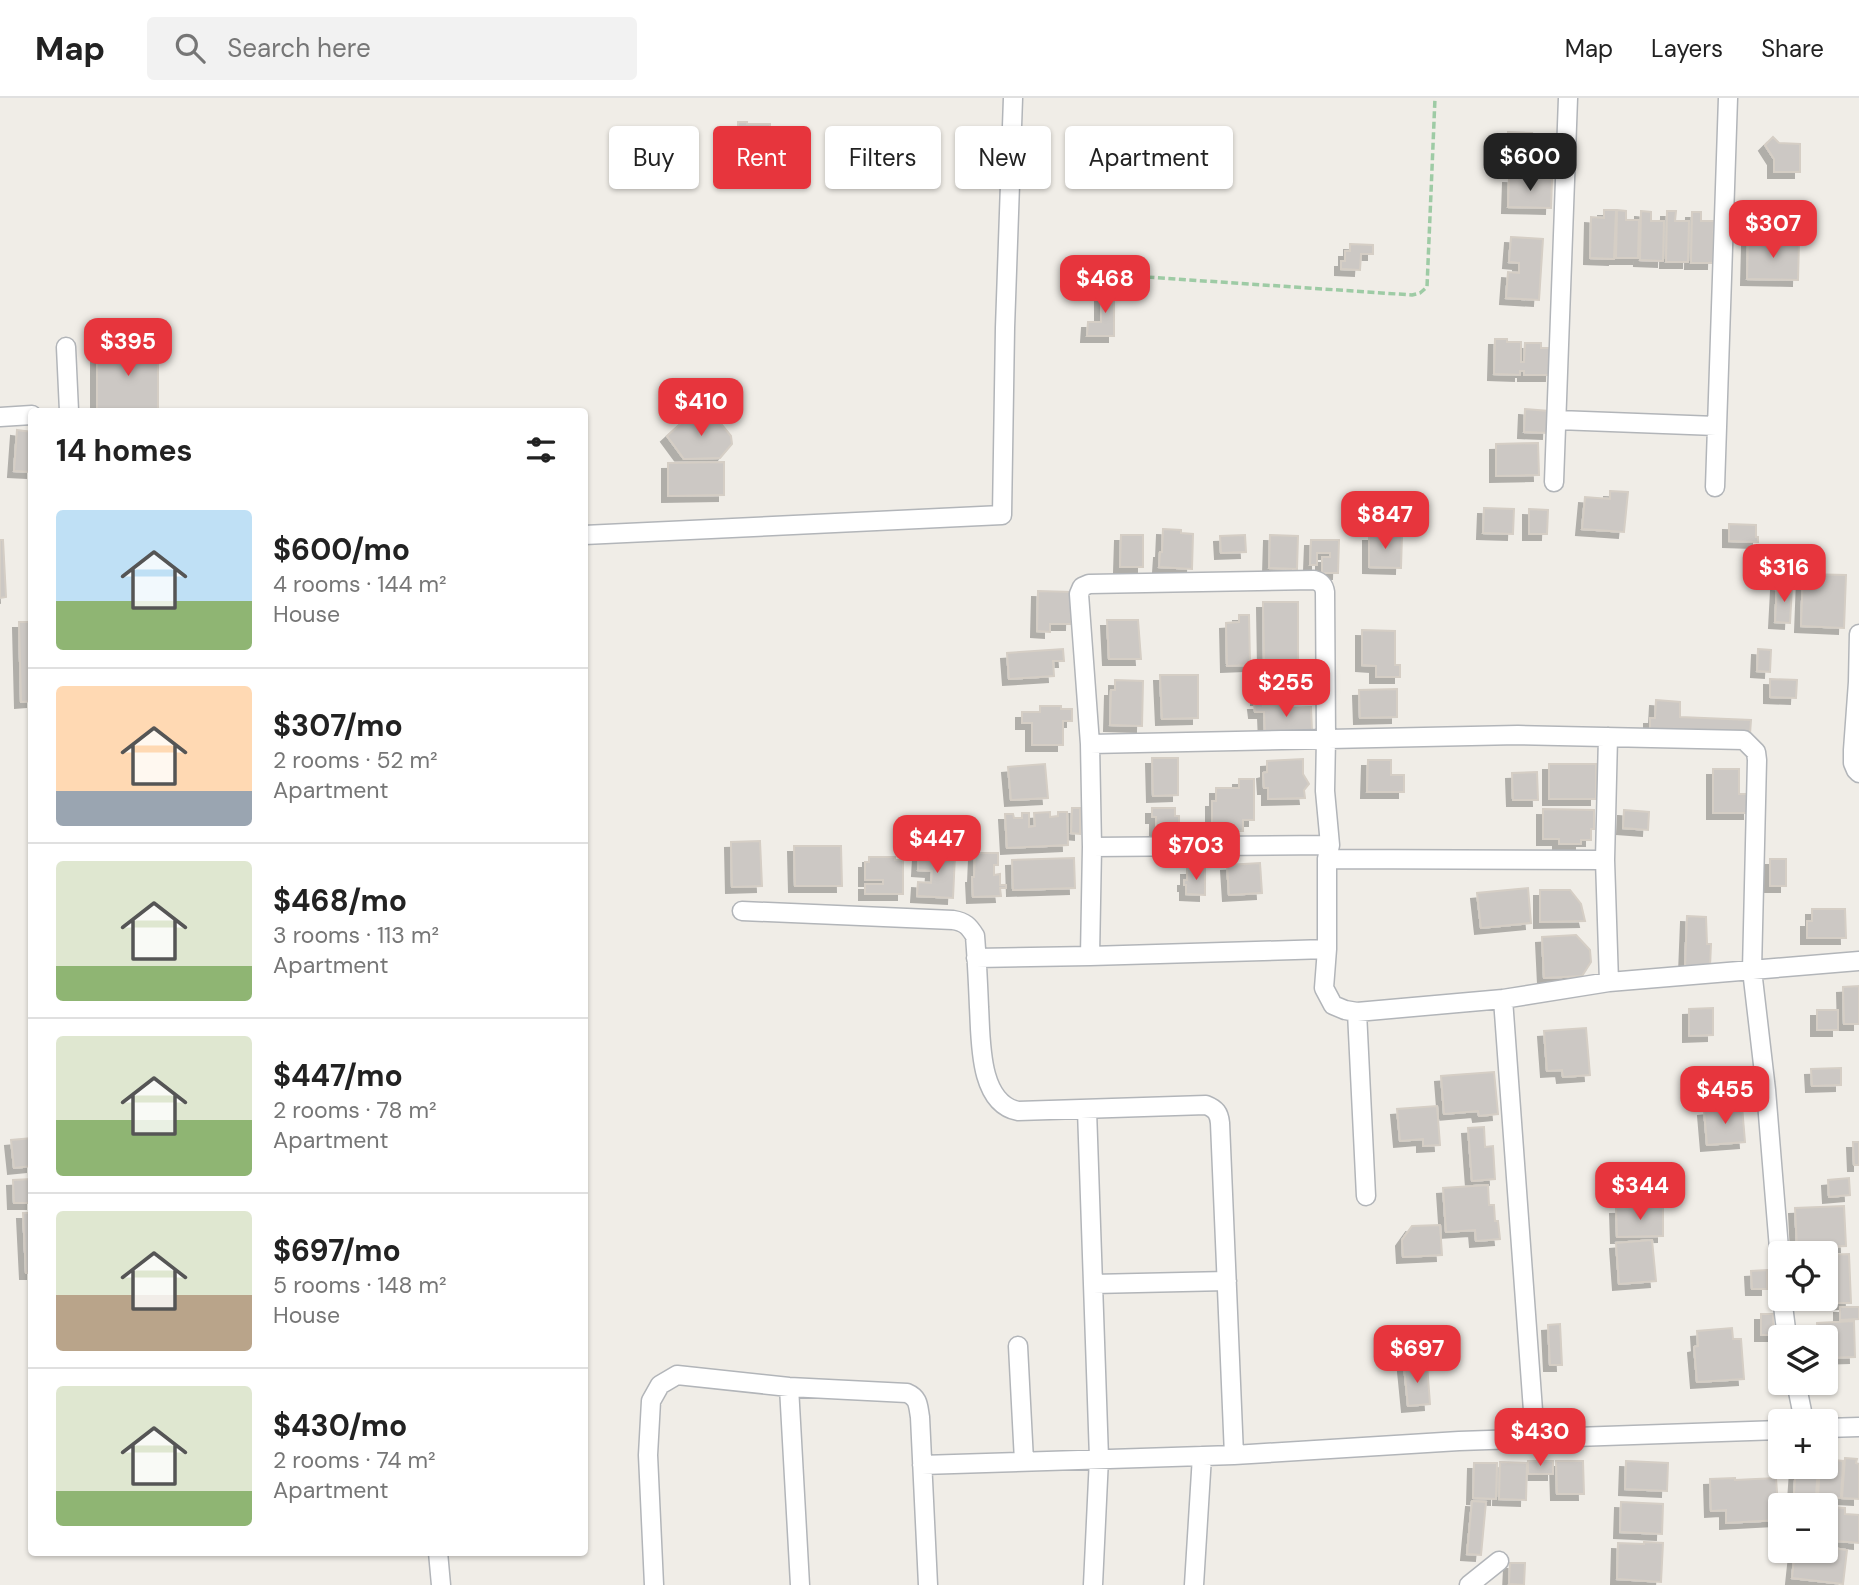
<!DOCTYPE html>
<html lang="en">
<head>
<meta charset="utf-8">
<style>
  :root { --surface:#fff; --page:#f2f2f2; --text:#222; --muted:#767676; --line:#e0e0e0; --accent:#e7353d }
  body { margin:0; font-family:"DM Sans",sans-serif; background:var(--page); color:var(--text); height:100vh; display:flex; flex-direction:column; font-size:26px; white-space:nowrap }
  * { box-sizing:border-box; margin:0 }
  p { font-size:23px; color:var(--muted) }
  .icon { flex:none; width:38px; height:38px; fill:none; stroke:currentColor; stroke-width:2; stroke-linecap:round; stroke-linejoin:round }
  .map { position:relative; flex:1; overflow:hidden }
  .sheet { position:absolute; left:28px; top:310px; width:560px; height:1148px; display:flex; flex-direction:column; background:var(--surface); border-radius:7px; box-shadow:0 2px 5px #0004 }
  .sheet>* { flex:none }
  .banner { position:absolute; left:609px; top:28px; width:665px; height:63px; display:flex; gap:14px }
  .fabs { position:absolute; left:1768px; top:1143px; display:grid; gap:14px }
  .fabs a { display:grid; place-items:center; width:70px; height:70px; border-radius:7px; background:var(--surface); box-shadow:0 2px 5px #0004; font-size:35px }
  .price { position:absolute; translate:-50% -60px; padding:0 16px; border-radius:14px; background:var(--accent); color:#fff; font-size:23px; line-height:46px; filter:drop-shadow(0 2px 4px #0008) }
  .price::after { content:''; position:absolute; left:50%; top:42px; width:21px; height:16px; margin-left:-10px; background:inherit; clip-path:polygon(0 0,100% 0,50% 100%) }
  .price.current { background:#222; color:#fff }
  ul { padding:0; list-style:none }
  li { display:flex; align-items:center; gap:21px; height:175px; padding:0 28px }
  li+li { border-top:2px solid var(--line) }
  li span { display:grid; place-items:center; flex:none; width:196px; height:140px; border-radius:7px; color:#555 }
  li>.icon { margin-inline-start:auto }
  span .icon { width:84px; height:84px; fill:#fffc; stroke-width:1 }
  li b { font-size:30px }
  h2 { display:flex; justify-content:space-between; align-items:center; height:84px; padding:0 28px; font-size:30px }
  .tag { padding:0 24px; border-radius:7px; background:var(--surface); box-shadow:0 2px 5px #0004; font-size:24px; line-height:63px }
  .tag.current { background:var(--accent); color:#fff }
  header { display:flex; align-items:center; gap:42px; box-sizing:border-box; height:98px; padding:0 35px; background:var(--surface); border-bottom:2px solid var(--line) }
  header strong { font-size:33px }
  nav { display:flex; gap:38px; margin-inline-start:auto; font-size:24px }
  .search { width:490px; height:63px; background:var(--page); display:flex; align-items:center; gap:18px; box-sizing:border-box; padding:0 24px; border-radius:7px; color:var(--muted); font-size:26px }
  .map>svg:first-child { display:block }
  .building { fill:#ccc8c4; stroke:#d5cec5; stroke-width:2; filter:url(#shadow) }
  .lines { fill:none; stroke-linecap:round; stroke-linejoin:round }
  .minor-casing { stroke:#b2b5b9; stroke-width:21 }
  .path { stroke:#9ecba5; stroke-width:3.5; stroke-dasharray:7 3.5; stroke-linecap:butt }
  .minor { stroke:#fff; stroke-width:18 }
</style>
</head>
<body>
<header>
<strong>Map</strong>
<div class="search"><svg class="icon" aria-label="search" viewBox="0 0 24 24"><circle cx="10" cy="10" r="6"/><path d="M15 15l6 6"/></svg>Search here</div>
<nav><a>Map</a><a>Layers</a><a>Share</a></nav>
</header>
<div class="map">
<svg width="1859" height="1487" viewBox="0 0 1859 1487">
  <defs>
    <filter id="shadow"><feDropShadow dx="-6" dy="6" stdDeviation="0" flood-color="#0004"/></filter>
  </defs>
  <rect width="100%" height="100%" fill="#f0ede7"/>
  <!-- building -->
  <path class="building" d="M738,24H747V26H770V52L740,53V44H738Z
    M1508,34L1532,35L1531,41H1553L1552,55H1543L1542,64L1507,62Z
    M1773,39L1779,45L1800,46V74H1774V61L1765,47Z
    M1509,79L1552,81L1551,110L1508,109Z
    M1604,112H1616L1614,161L1590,160L1591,119L1604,120Z
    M1617,112L1626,113V122H1639L1638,160H1616Z
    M1641,113L1651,114V123H1664L1663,163L1640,162Z
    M1667,113H1676L1675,123H1689L1688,164H1666Z
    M1692,114H1701V123H1714L1713,165H1691Z
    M1787,114H1806L1805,136H1787Z
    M1511,139L1543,141L1539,202L1506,200L1508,174L1519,175V165L1509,164Z
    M1748,142L1799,143L1798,182L1747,181Z
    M1350,146L1373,147V156H1361L1360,172L1341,171V163H1345V153H1350Z
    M1101,188H1114V238H1087L1088,224H1101Z
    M1495,241H1507V244H1521V264H1524L1525,245H1541V250H1552L1551,277H1524V273H1520V277L1494,276Z
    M97,247H158V313H97Z
    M1525,311L1549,313L1548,335L1524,334Z
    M713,316L731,338L732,346L720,360L684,361L667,338L690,317Z
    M17,332L32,334V374L14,373Z
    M1538,345L1539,377L1496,378V346Z
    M724,364V397L668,398V365Z
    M1610,393L1628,394L1624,434L1582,431L1585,399L1610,401Z
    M1484,410L1514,411L1513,436L1483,435Z
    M1529,411L1548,412L1547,436H1529Z
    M1729,426L1756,427V439H1758V444L1729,443Z
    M1163,431L1181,432V435L1193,436L1192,471L1159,469L1160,454H1162Z
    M1121,437H1143V469H1120Z
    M1245,437L1246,454L1221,455L1220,438Z
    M1270,437L1298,438L1297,471L1269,470Z
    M1369,437H1402L1401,470L1369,469Z
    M0,442H3L6,499L0,500Z
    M1311,442H1339L1338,475H1322V459H1330V455H1317V467H1310Z
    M1803,476L1846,477L1844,530L1801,528Z
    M1777,487L1792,488L1790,525L1775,524Z
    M1038,493L1072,494L1071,526H1050V534L1037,533Z
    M1263,504H1298V564L1264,563Z
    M1239,517H1249L1250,567L1227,568L1226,525L1239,524Z
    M1107,522H1138L1141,561H1109Z
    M19,524H32V603L21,604Z
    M1362,532L1395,533V567H1400V579H1376V568L1362,567Z
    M1063,551L1064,563H1053L1054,578L1009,581L1007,555Z
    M1758,551L1771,552L1770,574L1757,573Z
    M1274,570V576L1287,575V600L1257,601L1256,571Z
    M1160,577H1198V620L1162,621Z
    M1770,581L1797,582L1796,600L1770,599Z
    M1115,582L1143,583L1142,628L1110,627L1111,592H1115Z
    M1397,591V619L1360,620L1359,592Z
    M1656,602L1680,604V619L1751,622L1750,636L1650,632V620H1655Z
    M1254,606H1263V608L1287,607V610L1311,609L1312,634L1265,636L1264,614H1255Z
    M1040,608H1061V611H1072V623H1063V647H1032V625H1022V614H1040Z
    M1152,660H1178V697L1153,698Z
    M1303,661V676L1309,686L1304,692L1305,700L1268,701V690H1264L1263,675L1267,674V663Z
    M1368,662H1391V677H1404V694H1367Z
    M1045,666L1048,700L1011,702L1008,669Z
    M1549,666H1596V701H1549Z
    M1713,671H1739V696H1749V715H1713Z
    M1537,674L1538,702H1513L1512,675Z
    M1239,681H1254V722H1243V733H1212V703H1216V690H1239Z
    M1072,710H1080V736L1071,735Z
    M1152,710H1175V718H1179V737H1156V719H1152Z
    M1543,711L1594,712V731H1591V742H1581V746H1559V741H1543Z
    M1624,712L1649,714L1648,732L1623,730Z
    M1050,714V719L1058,718V714H1067L1068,747L1007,750L1005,716H1013L1014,720H1022V715H1029V729L1035,728L1034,715Z
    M760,743L762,788L732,789L731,744Z
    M794,748H841L842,788H795Z
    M919,755L955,757L953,800L917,798L918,784L931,785L932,773L918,772Z
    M975,755H998V767H994V777L1000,776V787H1006V790H1000L1001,798L973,799L972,779H974Z
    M869,759H895V762H903V796H865V786H883V782H865V764H869Z
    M1074,760L1075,790L1013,792L1012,762Z
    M1770,761H1786V788H1770Z
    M1260,765L1262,795L1229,797L1227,767Z
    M1187,771H1205V797L1186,796V787H1184V782H1187Z
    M1528,790L1531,825L1481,830L1477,795Z
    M1540,792H1570L1581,806L1585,823L1540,824Z
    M1812,811H1845L1846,840H1807V823H1812Z
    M1687,818L1706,819L1707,846H1711L1710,869H1685Z
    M1576,837L1590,852L1591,864L1582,878L1544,880L1542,839Z
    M1859,888V926H1844L1843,889Z
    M1713,910V937L1689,938V911Z
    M1817,912H1838V932H1817Z
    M1586,930L1590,977L1563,979L1562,972L1547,973L1544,933Z
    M1841,970V987L1812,988L1811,971Z
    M1494,974L1498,1016L1479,1018L1478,1013L1444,1016L1441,978Z
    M1437,1008L1440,1047L1423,1048V1041L1400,1043L1397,1011Z
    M1742,1008L1745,1044L1707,1047L1704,1012Z
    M1484,1029L1485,1049L1493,1048L1495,1081L1472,1083L1468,1030Z
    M32,1040V1068L14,1070L11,1042Z
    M1853,1044H1859V1067H1854Z
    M1849,1080L1850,1097L1829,1099L1828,1082Z
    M32,1081V1105H14L13,1082Z
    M1488,1087L1489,1107H1494L1495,1123H1498L1500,1141L1476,1143L1475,1132L1446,1134L1443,1090Z
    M1844,1108L1846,1148L1797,1150L1795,1110Z
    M1663,1109V1138L1617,1139L1616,1110Z
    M23,1115H32V1175H26Z
    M1440,1127L1442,1157L1403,1159L1402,1142L1412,1128Z
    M1652,1142L1656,1183L1619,1186L1616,1145Z
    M1849,1156L1851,1205H1820V1200H1825V1157Z
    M1767,1172V1191H1752L1751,1173Z
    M1840,1209H1859V1221L1840,1222Z
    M1761,1216H1773L1774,1237H1761Z
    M1854,1223L1855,1259L1825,1260V1239H1818L1817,1225Z
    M1560,1226L1562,1267H1550L1548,1227Z
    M1732,1230L1733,1241H1741L1744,1281L1697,1284L1694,1249L1698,1248L1697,1233Z
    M1427,1266L1430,1306L1408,1308L1404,1268Z
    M1825,1356L1835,1357L1834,1362L1843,1363L1841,1400L1818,1398L1820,1368H1825Z
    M1845,1360L1857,1361L1856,1365L1859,1366V1401L1842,1400Z
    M1528,1363H1553V1376H1528Z
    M1556,1363H1583L1584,1396H1557Z
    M1626,1363L1668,1365L1667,1393L1625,1391Z
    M1500,1364L1527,1365L1526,1402L1499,1401Z
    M1474,1365H1497L1496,1401L1473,1400Z
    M1796,1368H1818L1816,1398L1794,1396Z
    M1735,1380V1382L1776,1380L1779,1422L1726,1425V1412L1711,1413L1710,1381Z
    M1472,1403L1486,1404L1481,1457L1467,1456Z
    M1621,1404L1663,1406L1662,1436L1620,1434Z
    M1828,1409L1845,1410V1416L1859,1417V1445L1825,1442Z
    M1644,1444L1663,1445L1661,1484L1617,1481L1618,1445L1644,1446Z
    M1825,1449L1847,1452L1843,1486L1792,1480L1795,1452H1825Z
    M1510,1465H1525L1524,1487L1509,1486Z"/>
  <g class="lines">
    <!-- minor casing -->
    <g class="minor-casing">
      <path id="minor" d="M66,249L69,313
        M0,319L32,317
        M1558,322L1716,328
        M1554,384L1568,0
        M1715,389L1728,0
        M584,437L1002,417L1005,230L1013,0
        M1859,536L1858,584L1853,652V665L1856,672L1859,675
        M1608,639L1605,762L1609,884
        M1090,646L1518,637L1744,642L1756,654L1757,662L1752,872L1766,992L1780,1163
        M1092,749L1330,747
        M1327,761L1605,762
        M742,813L953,822C965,824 969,828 975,838C977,862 978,885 979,909C981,940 978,1005 1018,1013L1206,1007C1216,1011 1219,1015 1220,1025L1234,1357
        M1090,858L1092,749L1090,646L1079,496L1082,489L1089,486L1314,482C1321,484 1324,487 1325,494L1326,640L1325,693L1330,747L1327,761V851L1324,890L1333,907L1345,912L1357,914L1503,901L1609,884L1859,863
        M976,860L1090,858L1327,851
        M1503,901L1535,1340
        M1357,914L1366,1098
        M1087,1012L1099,1360L1093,1487
        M1093,1186L1227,1183
        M1782,1200L1787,1239
        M1018,1248L1024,1363
        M1796,1284L1804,1323
        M789,1289L800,1487
        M1825,1330L1859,1329
        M922,1367L1234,1357L1459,1343L1780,1332
        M438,1454L441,1487
        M654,1487L648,1357L651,1303L660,1287L677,1277L789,1289L907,1295C919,1300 918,1308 920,1319L928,1487
        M1194,1487L1202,1358
        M1469,1487L1499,1463"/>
    </g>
    <!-- path -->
    <path class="path" d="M1116,177L1412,197L1420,195L1427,189L1435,0"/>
    <!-- minor -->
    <use href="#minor" class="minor"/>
  </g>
</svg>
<div class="fabs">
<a><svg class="icon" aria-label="locate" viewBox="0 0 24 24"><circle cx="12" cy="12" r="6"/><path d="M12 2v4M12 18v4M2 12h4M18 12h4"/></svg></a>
<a><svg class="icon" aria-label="layers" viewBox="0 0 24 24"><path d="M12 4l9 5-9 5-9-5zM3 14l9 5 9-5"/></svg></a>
<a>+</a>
<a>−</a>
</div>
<b class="price current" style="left:1530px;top:95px">$600</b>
<b class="price" style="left:1773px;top:162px">$307</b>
<b class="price" style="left:1105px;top:217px">$468</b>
<b class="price" style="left:128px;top:280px">$395</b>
<b class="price" style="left:701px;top:340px">$410</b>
<b class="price" style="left:1385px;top:453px">$847</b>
<b class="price" style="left:1784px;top:506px">$316</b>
<b class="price" style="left:1286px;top:621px">$255</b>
<b class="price" style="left:937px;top:777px">$447</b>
<b class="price" style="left:1196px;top:784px">$703</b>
<b class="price" style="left:1725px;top:1028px">$455</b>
<b class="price" style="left:1640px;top:1124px">$344</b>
<b class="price" style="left:1417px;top:1287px">$697</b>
<b class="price" style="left:1540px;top:1370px">$430</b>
<div class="banner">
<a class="tag">Buy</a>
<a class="tag current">Rent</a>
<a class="tag">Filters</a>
<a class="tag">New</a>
<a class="tag">Apartment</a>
</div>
<section class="sheet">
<h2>14 homes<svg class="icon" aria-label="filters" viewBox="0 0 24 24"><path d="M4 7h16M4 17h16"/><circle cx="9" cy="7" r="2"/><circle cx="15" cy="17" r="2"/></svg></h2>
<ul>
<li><span style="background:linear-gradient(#bfe0f5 65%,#8fb573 0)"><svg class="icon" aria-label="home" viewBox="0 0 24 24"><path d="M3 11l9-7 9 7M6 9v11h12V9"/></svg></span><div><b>$600/mo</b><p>4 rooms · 144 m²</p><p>House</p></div></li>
<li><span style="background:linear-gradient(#ffd9b3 75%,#9aa5b1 0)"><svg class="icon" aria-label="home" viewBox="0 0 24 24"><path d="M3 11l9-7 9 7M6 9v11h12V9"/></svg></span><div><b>$307/mo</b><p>2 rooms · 52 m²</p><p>Apartment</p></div></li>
<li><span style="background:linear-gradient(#dfe7d0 75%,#8fb573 0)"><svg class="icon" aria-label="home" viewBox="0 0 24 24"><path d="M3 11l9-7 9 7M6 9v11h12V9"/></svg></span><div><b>$468/mo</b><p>3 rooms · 113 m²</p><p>Apartment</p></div></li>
<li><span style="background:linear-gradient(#dfe7d0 60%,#8fb573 0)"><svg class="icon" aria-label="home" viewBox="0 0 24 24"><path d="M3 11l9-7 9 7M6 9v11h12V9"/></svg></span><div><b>$447/mo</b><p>2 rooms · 78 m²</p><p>Apartment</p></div></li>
<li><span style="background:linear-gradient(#dfe7d0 60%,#b9a48a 0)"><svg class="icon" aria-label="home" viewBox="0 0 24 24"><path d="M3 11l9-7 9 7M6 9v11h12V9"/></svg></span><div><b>$697/mo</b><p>5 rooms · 148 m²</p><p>House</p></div></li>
<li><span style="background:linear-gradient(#dfe7d0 75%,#8fb573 0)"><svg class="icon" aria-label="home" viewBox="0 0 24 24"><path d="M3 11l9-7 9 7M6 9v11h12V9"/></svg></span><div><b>$430/mo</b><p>2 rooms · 74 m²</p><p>Apartment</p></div></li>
</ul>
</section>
</div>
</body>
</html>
